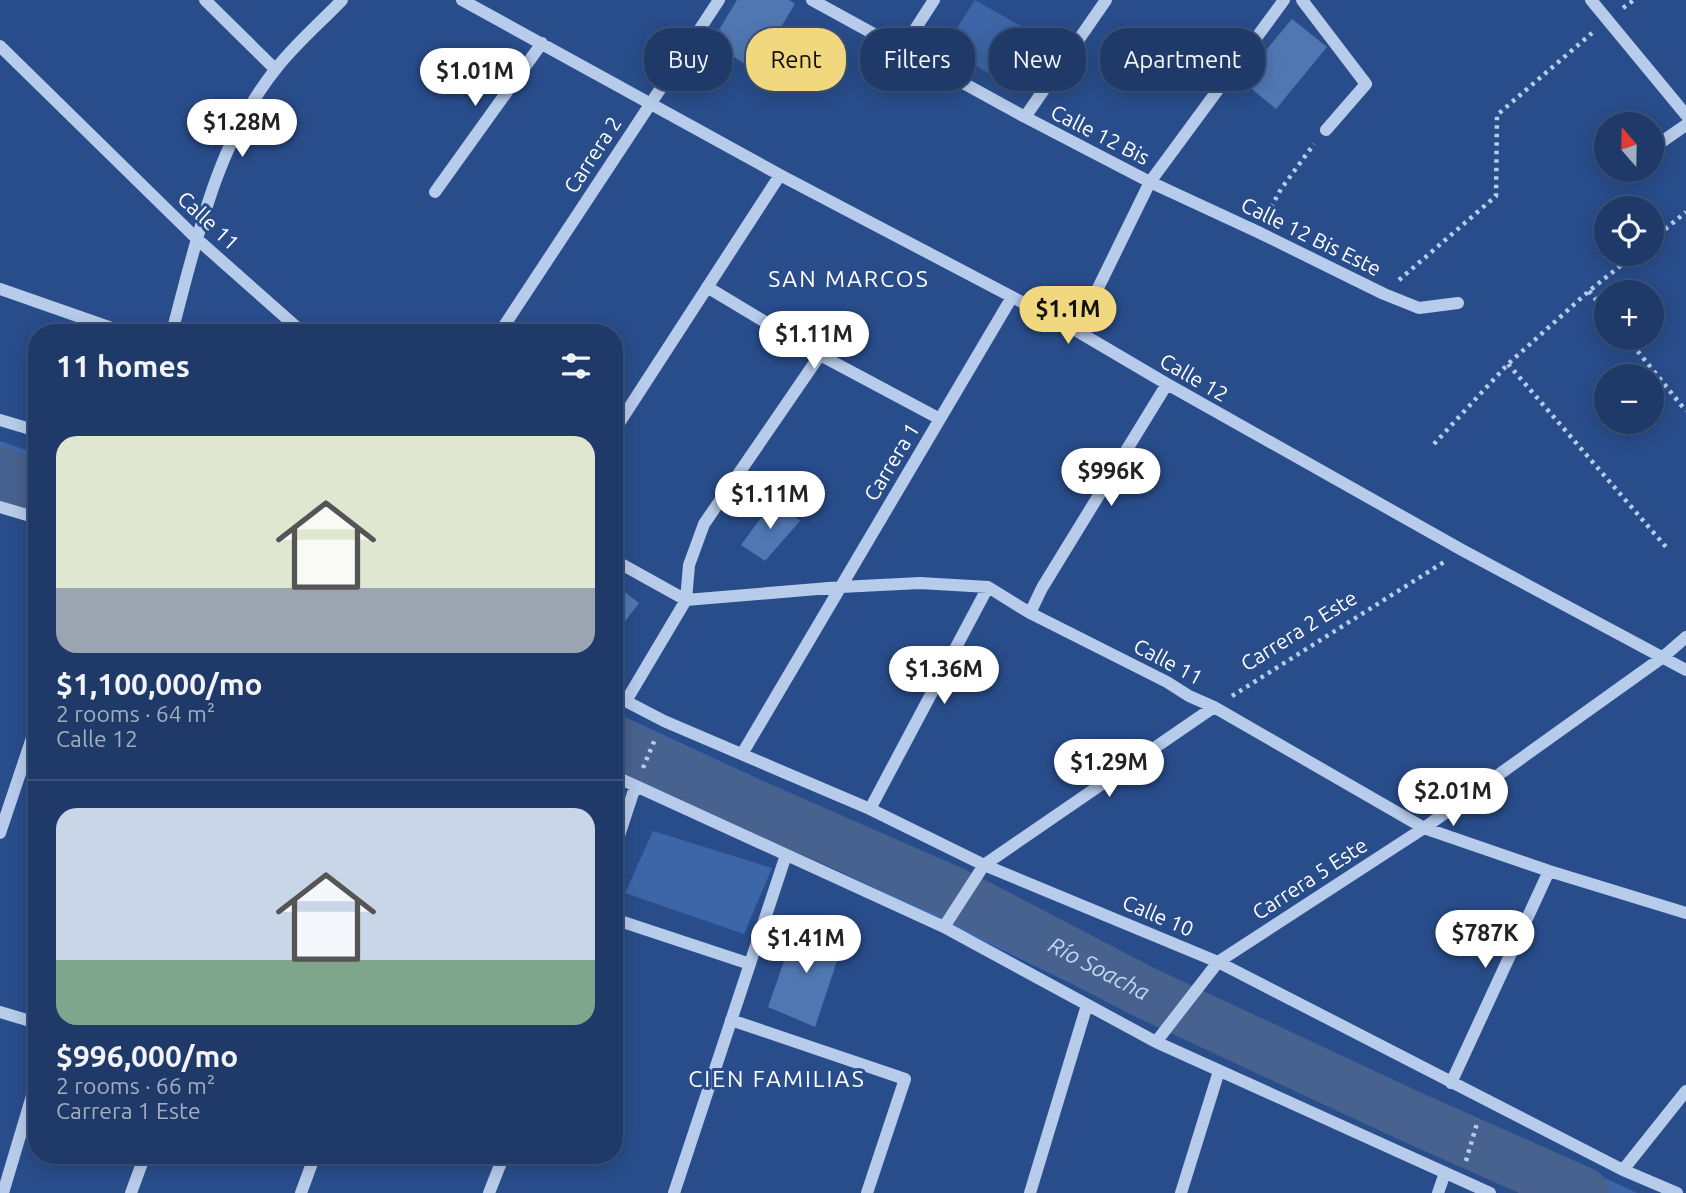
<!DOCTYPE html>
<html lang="en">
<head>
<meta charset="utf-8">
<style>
  :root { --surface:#1f3a68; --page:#2c4571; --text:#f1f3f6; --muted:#a1adc0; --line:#3c547c; --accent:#f1d77e }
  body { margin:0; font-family:Ubuntu,sans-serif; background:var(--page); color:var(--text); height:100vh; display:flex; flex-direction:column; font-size:26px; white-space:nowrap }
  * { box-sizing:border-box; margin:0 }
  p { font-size:23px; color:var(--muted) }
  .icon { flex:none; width:38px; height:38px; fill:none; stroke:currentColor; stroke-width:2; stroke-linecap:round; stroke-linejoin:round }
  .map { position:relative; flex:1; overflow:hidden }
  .side { position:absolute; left:28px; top:324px; width:595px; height:840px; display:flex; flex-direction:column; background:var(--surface); border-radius:28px; box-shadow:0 4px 18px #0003,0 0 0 2px var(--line) }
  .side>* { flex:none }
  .top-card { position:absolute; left:644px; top:28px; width:665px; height:63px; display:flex; gap:14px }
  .needle { width:46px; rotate:340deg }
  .controls { position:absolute; left:1594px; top:112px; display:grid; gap:14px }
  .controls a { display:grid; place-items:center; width:70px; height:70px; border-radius:50%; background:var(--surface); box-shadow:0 4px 18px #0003,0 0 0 2px var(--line); font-size:35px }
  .price { position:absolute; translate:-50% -60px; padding:0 16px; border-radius:24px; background:#fff; color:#222; font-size:23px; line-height:46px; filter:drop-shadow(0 2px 4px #0008) }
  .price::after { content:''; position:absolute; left:50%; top:42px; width:21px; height:16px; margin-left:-10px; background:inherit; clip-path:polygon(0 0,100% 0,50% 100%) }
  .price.selected { background:var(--accent); color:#111 }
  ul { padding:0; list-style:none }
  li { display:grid; align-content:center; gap:14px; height:371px; padding:0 28px }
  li+li { border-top:2px solid var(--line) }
  li span { display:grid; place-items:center; height:217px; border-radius:21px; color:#555 }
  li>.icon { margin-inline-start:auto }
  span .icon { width:126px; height:126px; fill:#fffc; stroke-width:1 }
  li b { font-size:30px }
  h2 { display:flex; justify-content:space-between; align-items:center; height:84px; padding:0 28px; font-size:30px }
  .chip { padding:0 24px; border-radius:28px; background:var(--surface); box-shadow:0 4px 18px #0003,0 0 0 2px var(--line); font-size:24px; line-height:63px }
  .chip.selected { background:var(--accent); color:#111 }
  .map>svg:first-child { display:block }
  .green { fill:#3d66a8 }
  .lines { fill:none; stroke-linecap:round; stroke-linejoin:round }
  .river { stroke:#48628f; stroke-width:52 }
  .building { fill:#5177b2 }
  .path { stroke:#b7cbea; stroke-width:4.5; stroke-dasharray:3.5 5; stroke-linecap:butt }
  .minor { stroke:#b7cbea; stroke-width:12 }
  .labels { text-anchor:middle; stroke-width:6; stroke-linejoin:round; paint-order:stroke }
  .street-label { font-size:21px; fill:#fff; stroke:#294d8b }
  .neighbourhood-label { font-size:23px; letter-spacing:2px; fill:#fff; stroke:#294d8b }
  .water-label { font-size:23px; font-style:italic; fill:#c3d5f1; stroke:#294d8b }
</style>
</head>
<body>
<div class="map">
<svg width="1686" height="1193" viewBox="0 0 1686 1193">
  <rect width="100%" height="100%" fill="#294d8b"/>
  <!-- green -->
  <path class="green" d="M975,0L1056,46L1020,91L944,48Z
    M0,441L37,454V513L0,499Z
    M614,712L974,879L1206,994L1637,1193H1530L1169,1031L614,762Z
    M653,831L772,868L744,934L625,893Z"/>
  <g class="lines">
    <!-- river -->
    <g class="river">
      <path d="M0,473L37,486"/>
      <path id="s1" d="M614,741L673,770L954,893L1142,991L1414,1118L1583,1193"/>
    </g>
  </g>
  <!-- building -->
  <path class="building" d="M737,0H789L795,4L755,70L711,43Z
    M1292,19L1327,47L1276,109L1241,80Z
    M774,500L800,521L765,561L741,545Z
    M617,586L639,603L620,628L614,624V590Z
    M797,924L844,940L815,1027L768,1007Z"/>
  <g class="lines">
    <!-- path -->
    <path class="path" d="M1623,8L1634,0
      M1267,215L1281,189L1314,144
      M1652,240L1686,212
      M1399,280L1496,196L1497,115L1592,33
      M1589,291L1606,312
      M1627,338L1686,411
      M1508,364L1666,547
      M1434,444L1508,364L1589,291L1635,254
      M1232,696L1444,562
      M643,768L656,737
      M1466,1161L1478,1120"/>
    <!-- minor -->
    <path class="minor" d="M205,0L275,69
      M462,0L780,175L1077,331L1167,384L1462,550L1686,670
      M812,0L1025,117L1150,182L1258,232L1384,294L1419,308L1458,303
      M1302,0L1366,84L1326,130
      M1591,0L1686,115
      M0,46L197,239L302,332
      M903,48L934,0
      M1025,117L1106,0
      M1660,143L1686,125
      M435,192L542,43
      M707,287L820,355L940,419
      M0,289L123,332
      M1077,331L1150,182L1284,0
      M172,332C196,243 216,144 275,70C294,45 320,23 342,0
      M500,332L719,0
      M0,420L37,431
      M614,431L780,175
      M0,507L37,518
      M614,560L686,600L841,587L920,583L988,587L1030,613L1167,682L1189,696L1214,707L1424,828L1549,871L1686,913
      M1030,613L1042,588L1167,384
      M614,695L664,721L870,809L984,865L1218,962L1623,1170L1677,1193
      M626,701L686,600L689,565L704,524L820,355
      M742,754L1012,297
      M614,776L944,927L1156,1042L1490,1193
      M870,809L988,587
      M0,833L37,723
      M614,851L635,787
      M614,919L750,964
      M944,927L984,865L1214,707
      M0,1012L37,1023
      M731,1020L905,1079L867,1193
      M1156,1042L1218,962L1424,828L1663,657L1686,637
      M1451,1083L1549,871
      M1623,1170L1686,1091
      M3,1193L37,1079
      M131,1193L145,1155
      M301,1193L315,1155
      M489,1193L504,1155
      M674,1193L786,855
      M1030,1193L1087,1005
      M1181,1193L1219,1071
      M1438,1193L1445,1173"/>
  </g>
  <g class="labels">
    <!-- street labels -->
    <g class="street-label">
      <text transform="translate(1100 135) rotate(27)" y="7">Calle 12 Bis</text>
      <text transform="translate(593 155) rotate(-57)" y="7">Carrera 2</text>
      <text transform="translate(208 221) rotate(43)" y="7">Calle 11</text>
      <text transform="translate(1311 237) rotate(26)" y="7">Calle 12 Bis Este</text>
      <text transform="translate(1194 378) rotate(30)" y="7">Calle 12</text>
      <text transform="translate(892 462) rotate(-59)" y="7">Carrera 1</text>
      <text transform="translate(1299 631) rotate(-32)" y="7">Carrera 2 Este</text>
      <text transform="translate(1168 662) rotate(28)" y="7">Calle 11</text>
      <text transform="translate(1310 879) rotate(-33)" y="7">Carrera 5 Este</text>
      <text transform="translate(1158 916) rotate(23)" y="7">Calle 10</text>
    </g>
    <!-- neighbourhood labels -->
    <g class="neighbourhood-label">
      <text x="849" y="287">SAN MARCOS</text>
      <text x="777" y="1087">CIEN FAMILIAS</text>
    </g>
    <!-- water labels -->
    <g class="water-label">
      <text dy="8" stroke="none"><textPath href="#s1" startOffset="536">Río Soacha</textPath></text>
    </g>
  </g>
</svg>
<div class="controls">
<a><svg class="needle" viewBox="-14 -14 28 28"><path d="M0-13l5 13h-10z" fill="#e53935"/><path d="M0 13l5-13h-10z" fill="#a1adc0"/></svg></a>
<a><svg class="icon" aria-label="locate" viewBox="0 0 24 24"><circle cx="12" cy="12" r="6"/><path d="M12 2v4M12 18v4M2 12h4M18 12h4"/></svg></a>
<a>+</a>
<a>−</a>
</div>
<b class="price" style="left:475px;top:108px">$1.01M</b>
<b class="price" style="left:242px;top:159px">$1.28M</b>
<b class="price selected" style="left:1068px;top:346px">$1.1M</b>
<b class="price" style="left:814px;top:371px">$1.11M</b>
<b class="price" style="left:1111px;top:508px">$996K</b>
<b class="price" style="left:770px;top:531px">$1.11M</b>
<b class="price" style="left:944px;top:706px">$1.36M</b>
<b class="price" style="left:1109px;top:799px">$1.29M</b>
<b class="price" style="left:1453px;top:828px">$2.01M</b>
<b class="price" style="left:1485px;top:970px">$787K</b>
<b class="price" style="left:806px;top:975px">$1.41M</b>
<div class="top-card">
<a class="chip">Buy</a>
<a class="chip selected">Rent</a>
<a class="chip">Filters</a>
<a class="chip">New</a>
<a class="chip">Apartment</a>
</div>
<section class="side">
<h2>11 homes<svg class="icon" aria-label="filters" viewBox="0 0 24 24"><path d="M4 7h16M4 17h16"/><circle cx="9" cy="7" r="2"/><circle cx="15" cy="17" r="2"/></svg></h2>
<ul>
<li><span style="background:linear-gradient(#dfe7d0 70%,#9aa5b1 0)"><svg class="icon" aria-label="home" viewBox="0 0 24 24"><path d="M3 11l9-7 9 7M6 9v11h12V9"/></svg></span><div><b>$1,100,000/mo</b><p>2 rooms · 64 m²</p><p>Calle 12</p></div></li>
<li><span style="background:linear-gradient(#c9d6e8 70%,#7fa58c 0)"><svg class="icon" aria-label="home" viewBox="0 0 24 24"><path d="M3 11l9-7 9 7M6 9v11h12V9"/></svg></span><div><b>$996,000/mo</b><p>2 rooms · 66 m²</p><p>Carrera 1 Este</p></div></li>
</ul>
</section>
</div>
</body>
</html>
